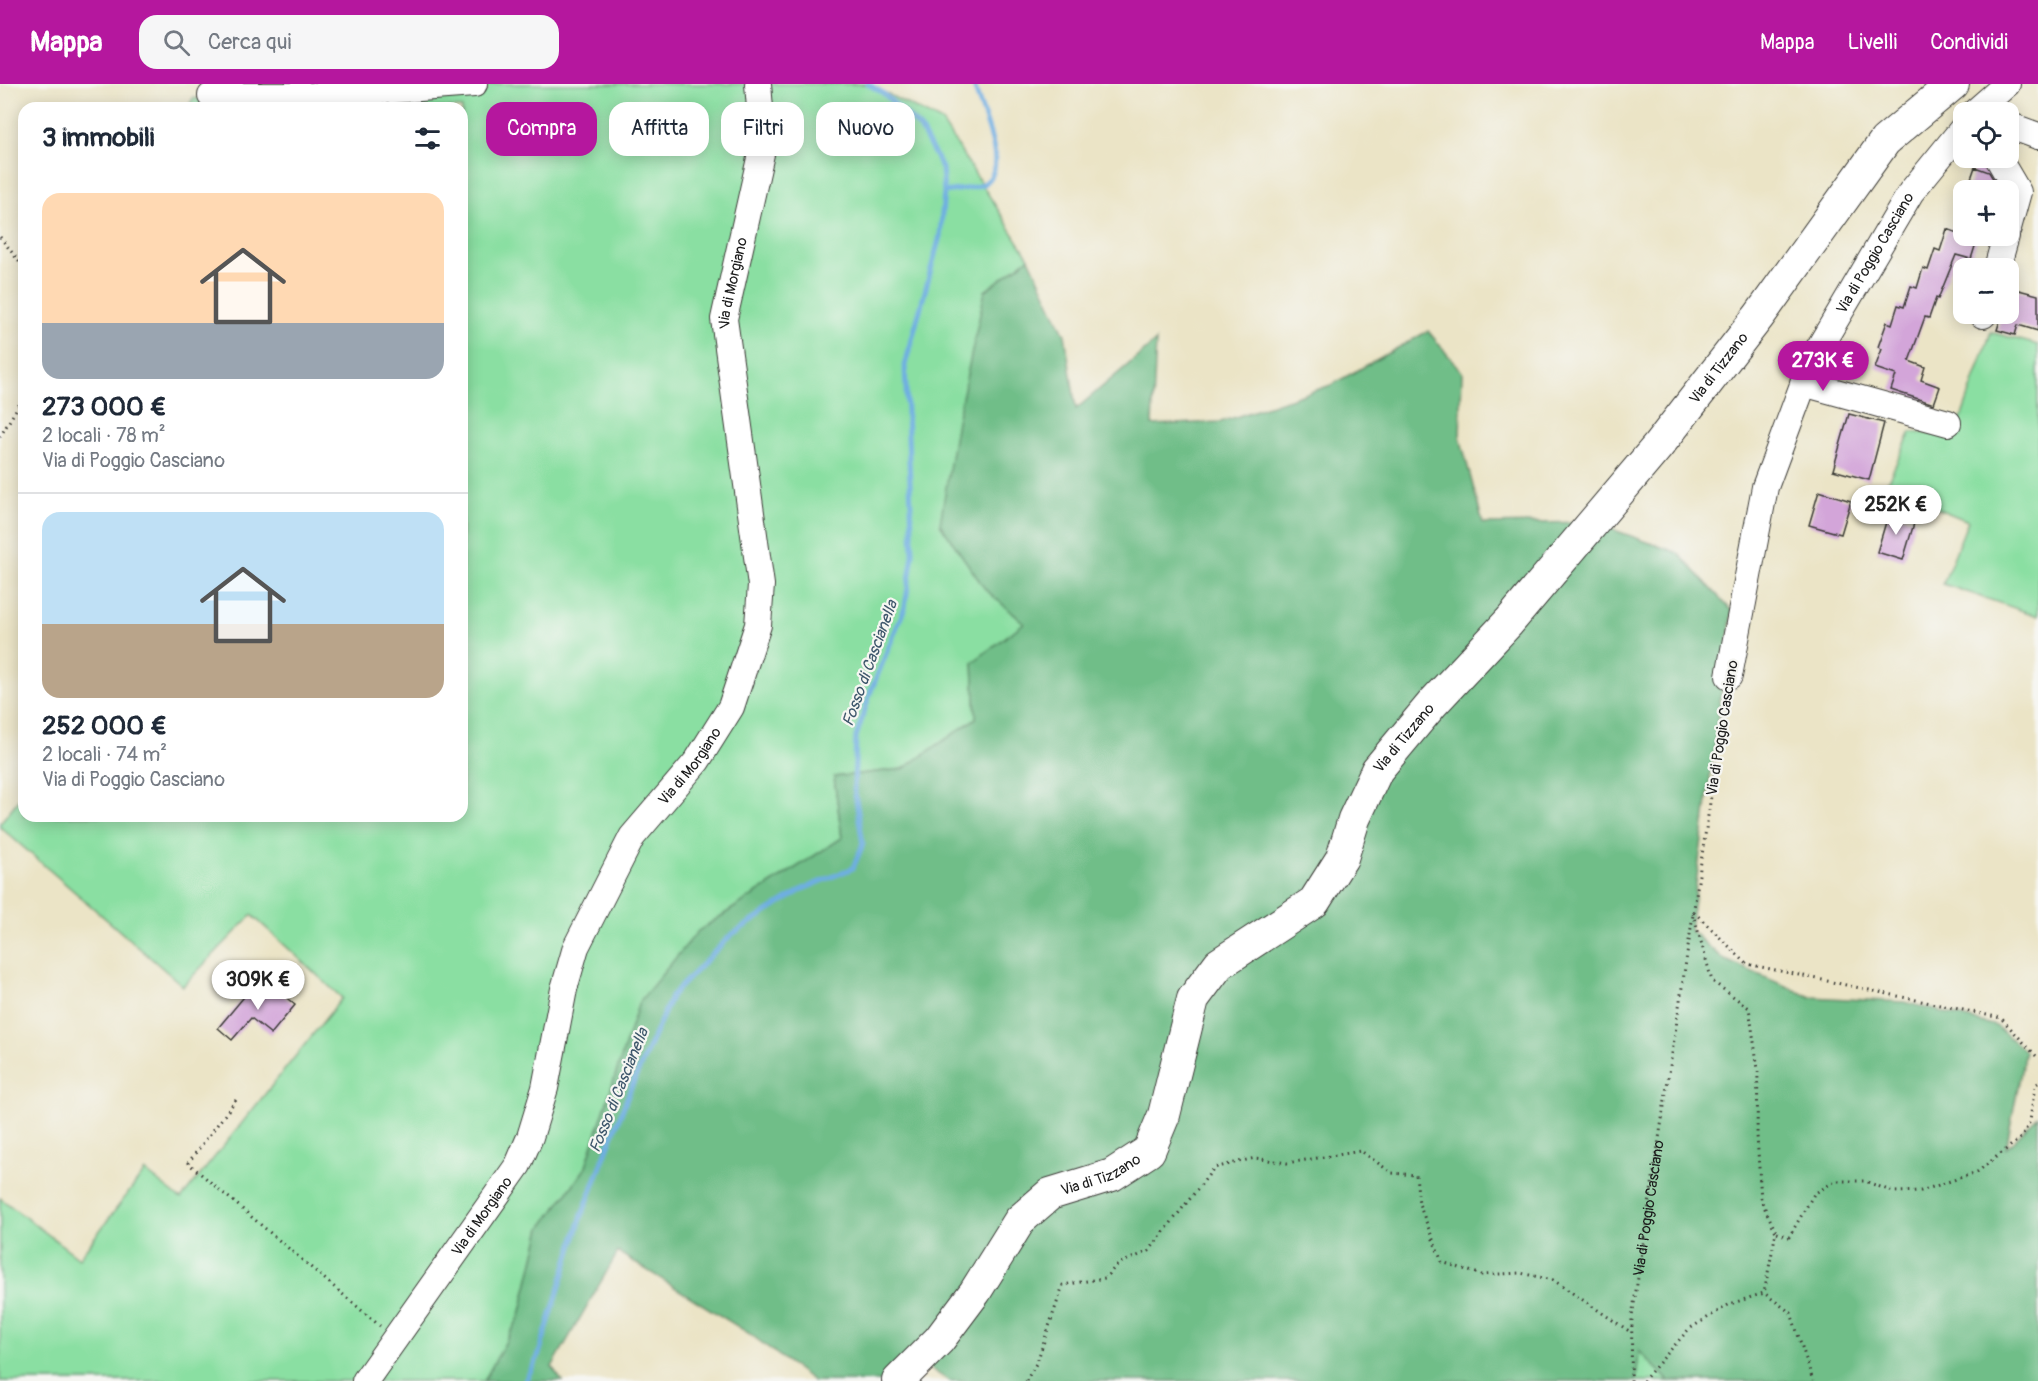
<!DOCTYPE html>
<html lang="it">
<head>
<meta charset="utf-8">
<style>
  :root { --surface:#fff; --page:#f6f6f7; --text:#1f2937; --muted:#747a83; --line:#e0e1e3; --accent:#b5179e }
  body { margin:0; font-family:Pangolin,sans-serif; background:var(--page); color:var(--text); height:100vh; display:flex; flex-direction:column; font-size:22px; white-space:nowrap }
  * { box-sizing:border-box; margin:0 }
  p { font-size:20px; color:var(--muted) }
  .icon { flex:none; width:33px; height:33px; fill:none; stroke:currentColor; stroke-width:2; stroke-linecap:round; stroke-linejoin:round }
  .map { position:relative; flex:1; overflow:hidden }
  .drawer { position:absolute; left:18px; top:18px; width:450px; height:720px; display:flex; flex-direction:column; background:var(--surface); border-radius:18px; box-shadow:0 3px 15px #0003 }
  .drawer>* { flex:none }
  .guide { position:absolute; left:486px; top:18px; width:570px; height:54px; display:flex; gap:12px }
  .buttons { position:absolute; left:1953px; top:18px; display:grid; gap:12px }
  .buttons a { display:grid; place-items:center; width:66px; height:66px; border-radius:12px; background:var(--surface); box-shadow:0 3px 15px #0003; font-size:30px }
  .price { position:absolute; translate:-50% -51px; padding:0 14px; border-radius:21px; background:#fff; color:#222; font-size:20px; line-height:39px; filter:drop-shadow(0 2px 3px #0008) }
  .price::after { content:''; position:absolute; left:50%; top:36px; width:18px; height:14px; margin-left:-9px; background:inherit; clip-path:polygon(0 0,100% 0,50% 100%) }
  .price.selected { background:var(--accent); color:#fff }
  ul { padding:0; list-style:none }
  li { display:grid; align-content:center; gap:12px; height:318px; padding:0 24px }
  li+li { border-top:2px solid var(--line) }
  li span { display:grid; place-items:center; height:186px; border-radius:18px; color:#555 }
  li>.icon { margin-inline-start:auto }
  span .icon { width:108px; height:108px; fill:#fffc; stroke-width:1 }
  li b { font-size:26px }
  h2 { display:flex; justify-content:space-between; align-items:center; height:72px; padding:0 24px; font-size:26px }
  .chip { padding:0 21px; border-radius:18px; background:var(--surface); box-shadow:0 3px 15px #0003; font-size:21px; line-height:54px }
  .chip.selected { background:var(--accent); color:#fff }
  header { display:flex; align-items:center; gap:36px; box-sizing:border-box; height:84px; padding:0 30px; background:var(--accent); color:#fff }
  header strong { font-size:28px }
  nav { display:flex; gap:33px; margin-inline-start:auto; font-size:21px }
  .search { width:420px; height:54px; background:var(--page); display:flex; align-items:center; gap:15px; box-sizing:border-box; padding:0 21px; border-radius:18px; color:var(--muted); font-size:22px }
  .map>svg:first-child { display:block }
  .green { fill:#8adfa2; stroke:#537e5f; stroke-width:1.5 }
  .forest { fill:#6fbe88; stroke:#466d52; stroke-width:1.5 }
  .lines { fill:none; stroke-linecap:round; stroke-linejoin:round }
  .stream { stroke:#6eaee2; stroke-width:5 }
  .building { fill:#d3a5d9 }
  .minor-casing { stroke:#3b3a36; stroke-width:28 }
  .major-casing { stroke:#3b3a36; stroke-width:34 }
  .path { stroke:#3b3a36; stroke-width:3; stroke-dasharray:1.5 4.5; stroke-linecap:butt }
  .minor { stroke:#fff; stroke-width:26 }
  .major { stroke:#fff; stroke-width:32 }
  .labels { text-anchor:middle; stroke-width:4.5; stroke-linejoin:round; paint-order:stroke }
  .street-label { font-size:15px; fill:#1c1c1c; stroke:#f6f6f2 }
  .water-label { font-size:16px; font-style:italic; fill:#3d566b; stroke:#f6f6f2 }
</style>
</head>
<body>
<header>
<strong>Mappa</strong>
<div class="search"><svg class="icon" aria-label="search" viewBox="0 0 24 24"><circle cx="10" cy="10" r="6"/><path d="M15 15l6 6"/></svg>Cerca qui</div>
<nav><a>Mappa</a><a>Livelli</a><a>Condividi</a></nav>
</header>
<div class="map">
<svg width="2038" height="1297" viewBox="0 0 2038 1297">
  <rect width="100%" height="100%" fill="#f6f6f2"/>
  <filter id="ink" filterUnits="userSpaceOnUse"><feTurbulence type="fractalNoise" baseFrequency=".0167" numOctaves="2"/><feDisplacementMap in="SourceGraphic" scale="12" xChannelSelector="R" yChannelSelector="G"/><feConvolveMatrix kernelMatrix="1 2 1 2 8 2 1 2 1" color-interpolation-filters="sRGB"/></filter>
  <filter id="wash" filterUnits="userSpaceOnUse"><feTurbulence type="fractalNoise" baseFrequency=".008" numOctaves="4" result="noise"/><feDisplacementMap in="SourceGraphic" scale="24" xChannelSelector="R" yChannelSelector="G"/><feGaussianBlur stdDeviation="1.35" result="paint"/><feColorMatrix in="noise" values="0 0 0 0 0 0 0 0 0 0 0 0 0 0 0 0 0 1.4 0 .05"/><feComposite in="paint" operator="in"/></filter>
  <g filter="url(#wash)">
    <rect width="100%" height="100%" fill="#ebe4c6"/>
    <!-- green -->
    <path class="green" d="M312,0H868L942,38L1029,174L985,207V505L1024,539L973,578L976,634L903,685L834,693L842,754L707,841L640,918L585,1085L541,1144L520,1232L484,1297H0V1114L79,1174L145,1087L181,1115L342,914L252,831L183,902L0,743V739L24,709V732H462V24H188L193,14L227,19Z
      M1991,248L2038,261V532L1943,500L1968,437L1885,403L1911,348L1955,352Z
      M1639,1266L1665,1293L1669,1297H1636Z"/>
    <!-- forest -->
    <path class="forest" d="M1029,174L1065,251L1076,325L1156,257L1152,341L1221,338L1331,301L1428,247L1462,288L1460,353L1483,440L1592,438L1678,469L1732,527L1690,846L1723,875L1811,913L1904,918L1996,942L2025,967L2006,1064L2038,1032V1297H1669L1639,1267L1636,1297H949L928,1283L901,1297H813L750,1250L618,1168L552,1283L562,1297H484L520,1232L541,1144L585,1085L639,918L698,847L842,754L834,693L903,685L976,634L973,578L1024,539L985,505L940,440L957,337L985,207Z"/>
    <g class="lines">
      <!-- stream -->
      <path class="stream" d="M944,108C956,106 970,105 981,101C1014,88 978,23 974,0
        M525,1297L538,1273L581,1134L630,1006L672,911L731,851L803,805L853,784L863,760L854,703L856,653L871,607L905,523L913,470L905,281L940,152L944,108L942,84L920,44L883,9L868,0"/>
    </g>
    <g id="blocks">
      <!-- building -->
      <path class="building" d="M1975,83L1989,88L2000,106H1967Z
        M1947,145L1977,156L1971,175L1956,171L1938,215L1936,214L1929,234L1925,233L1909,277L1925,283L1921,296L1940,303L1934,320L1891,306L1896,291L1875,284L1882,265L1878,263L1887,238L1892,240L1898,221L1904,223L1911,202L1917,204L1923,184L1928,186L1935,165L1940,167Z
        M2011,204L2038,211V247L2018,241L2015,251L1997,246L2002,230H2008Z
        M1849,330L1884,339L1869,396L1833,386Z
        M1819,407L1851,417L1841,450L1809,441Z
        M1889,428L1915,436L1903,476L1877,468Z
        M268,898L295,921L271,950L251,934L232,956L218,944L253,902L260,908Z"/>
    </g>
  </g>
  <g filter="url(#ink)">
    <use href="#blocks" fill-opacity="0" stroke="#3b3a36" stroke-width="1.5"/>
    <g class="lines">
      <!-- minor casing -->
      <g class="minor-casing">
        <g id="minor">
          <path d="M211,12H311L474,0"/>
          <path d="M1975,28L2007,0"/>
          <path d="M2008,41L2038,52"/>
          <path d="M1998,74L2018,108L2008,144"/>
          <path d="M1997,184L2006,152"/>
          <path d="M1983,231L1984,230"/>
          <path d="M1803,299L1948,339"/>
          <path id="s2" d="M1729,592L1765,403L1813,274L1911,108L1964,43"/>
          <path id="s3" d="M365,1297L518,1081L530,1053L545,1004L564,905L576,863L632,753L697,677L731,623L758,541L761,501L724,235L763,61L758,0"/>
        </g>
      </g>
      <!-- major casing -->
      <g class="major-casing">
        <g id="major">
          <path id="s4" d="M898,1297L939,1256L975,1208L1020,1136L1050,1110L1112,1091L1149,1067L1164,1031L1193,915L1219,880L1314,818L1342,774L1354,735L1377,686L1433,619L1509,538L1658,362L1759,232L1885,57L1953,0"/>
        </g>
      </g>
      <!-- path -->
      <g class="path">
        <path d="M0,153L24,184"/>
        <path d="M0,353L24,312"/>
        <path d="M1694,828L1747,880L2001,934L2038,974"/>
        <path d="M1693,829L1712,897L1749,924L1758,985L1757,1051L1761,1116L1776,1148L1764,1209"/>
        <path d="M236,1016L188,1079L380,1242"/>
        <path d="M1777,1149L1789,1153L1814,1110L1835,1097H1865L1893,1108L1921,1107L1977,1088L2022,1053L2030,1037L2035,1001L2038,999"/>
        <path d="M1026,1297L1037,1278L1063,1201L1105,1194L1118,1180L1149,1167L1214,1084L1255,1074L1287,1079L1361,1067L1392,1089L1416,1091L1419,1120L1442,1178L1482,1191L1520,1189L1553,1196L1632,1249"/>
        <path id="s1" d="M1631,1297L1632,1233L1726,613"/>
        <path d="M1643,1297L1689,1245L1730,1220L1764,1209L1791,1229L1813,1297"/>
      </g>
      <!-- minor -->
      <use href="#minor" class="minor"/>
      <!-- major -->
      <use href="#major" class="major"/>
    </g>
  </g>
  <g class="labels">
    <!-- street labels -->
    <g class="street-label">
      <text dy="5" stroke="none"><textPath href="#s2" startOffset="452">Via di Poggio Casciano</textPath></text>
      <text dy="5" stroke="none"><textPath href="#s3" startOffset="1210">Via di Morgiano</textPath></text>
      <text dy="5" stroke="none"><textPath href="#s4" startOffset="1342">Via di Tizzano</textPath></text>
      <text transform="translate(1722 644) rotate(-81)" y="5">Via di Poggio Casciano</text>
      <text dy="5" stroke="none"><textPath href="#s4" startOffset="856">Via di Tizzano</textPath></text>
      <text dy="5" stroke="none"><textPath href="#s3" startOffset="706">Via di Morgiano</textPath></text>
      <text dy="5" stroke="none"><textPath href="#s4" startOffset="297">Via di Tizzano</textPath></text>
      <text dy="5" stroke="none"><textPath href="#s1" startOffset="174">Via di Poggio Casciano</textPath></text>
      <text dy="5" stroke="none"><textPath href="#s3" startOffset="202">Via di Morgiano</textPath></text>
    </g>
    <!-- water labels -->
    <g class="water-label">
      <text transform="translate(869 579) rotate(-70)" y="6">Fosso di Cascianella</text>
      <text transform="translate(618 1006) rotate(-68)" y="6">Fosso di Cascianella</text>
    </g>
  </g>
</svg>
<div class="buttons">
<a><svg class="icon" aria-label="locate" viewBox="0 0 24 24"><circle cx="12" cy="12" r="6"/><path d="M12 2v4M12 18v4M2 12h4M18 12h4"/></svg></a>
<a>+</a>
<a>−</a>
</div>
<b class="price selected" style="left:1823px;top:308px">273K €</b>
<b class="price" style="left:1896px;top:452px">252K €</b>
<b class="price" style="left:258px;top:927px">309K €</b>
<div class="guide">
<a class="chip selected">Compra</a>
<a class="chip">Affitta</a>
<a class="chip">Filtri</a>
<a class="chip">Nuovo</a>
</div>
<section class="drawer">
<h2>3 immobili<svg class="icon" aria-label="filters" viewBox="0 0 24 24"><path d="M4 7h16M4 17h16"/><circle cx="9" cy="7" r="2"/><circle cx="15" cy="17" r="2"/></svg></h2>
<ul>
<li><span style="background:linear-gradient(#ffd9b3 70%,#9aa5b1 0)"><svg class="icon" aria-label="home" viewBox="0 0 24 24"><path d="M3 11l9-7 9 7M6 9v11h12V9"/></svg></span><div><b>273 000 €</b><p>2 locali · 78 m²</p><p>Via di Poggio Casciano</p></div></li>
<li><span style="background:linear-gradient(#bfe0f5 60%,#b9a48a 0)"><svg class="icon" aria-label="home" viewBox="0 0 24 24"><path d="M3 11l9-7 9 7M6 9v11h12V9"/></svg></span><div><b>252 000 €</b><p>2 locali · 74 m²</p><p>Via di Poggio Casciano</p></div></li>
</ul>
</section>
</div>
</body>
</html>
